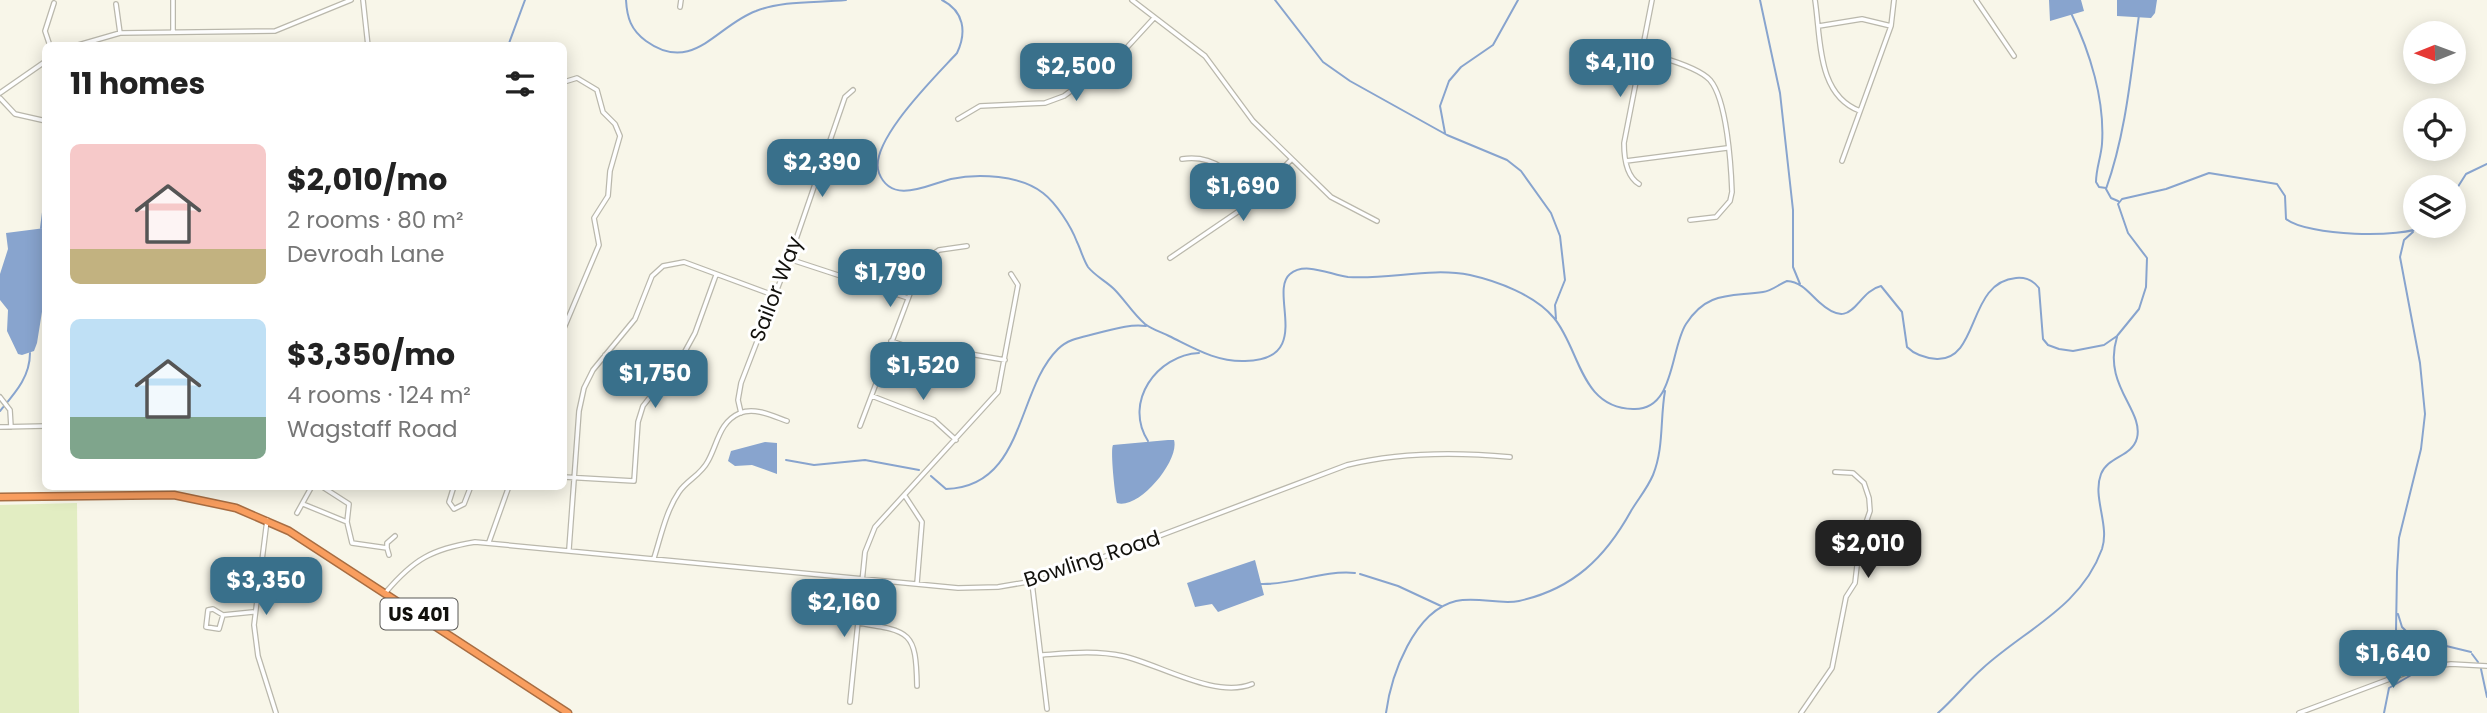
<!DOCTYPE html>
<html lang="en">
<head>
<meta charset="utf-8">
<style>
  :root { --surface:#fff; --page:#f6f6f6; --text:#222; --muted:#767676; --accent:#39708b }
  body { margin:0; font-family:Poppins,sans-serif; background:var(--page); color:var(--text); height:100vh; display:flex; flex-direction:column; font-size:26px; white-space:nowrap }
  * { box-sizing:border-box; margin:0 }
  p { font-size:23px; color:var(--muted) }
  .icon { flex:none; width:38px; height:38px; fill:none; stroke:currentColor; stroke-width:2; stroke-linecap:round; stroke-linejoin:round }
  .map { position:relative; flex:1; overflow:hidden }
  .side { position:absolute; left:42px; top:42px; width:525px; height:448px; display:flex; flex-direction:column; background:var(--surface); border-radius:10px; box-shadow:0 4px 18px #0003 }
  .side>* { flex:none }
  .needle { width:46px; rotate:269deg }
  .tools { position:absolute; left:2403px; top:21px; display:grid; gap:14px }
  .tools a { display:grid; place-items:center; width:63px; height:63px; border-radius:50%; background:var(--surface); box-shadow:0 4px 18px #0003; font-size:35px }
  .price { position:absolute; translate:-50% -60px; padding:0 16px; border-radius:14px; background:var(--accent); color:#fff; font-size:23px; line-height:46px; filter:drop-shadow(0 2px 4px #0008) }
  .price::after { content:''; position:absolute; left:50%; top:42px; width:21px; height:16px; margin-left:-10px; background:inherit; clip-path:polygon(0 0,100% 0,50% 100%) }
  .price.active { background:#222; color:#fff }
  ul { padding:0; list-style:none }
  li { display:flex; align-items:center; gap:21px; height:175px; padding:0 28px }
  li span { display:grid; place-items:center; flex:none; width:196px; height:140px; border-radius:10px; color:#555 }
  li>.icon { margin-inline-start:auto }
  span .icon { width:84px; height:84px; fill:#fffc; stroke-width:1 }
  li b { font-size:30px }
  h2 { display:flex; justify-content:space-between; align-items:center; height:84px; padding:0 28px; font-size:30px }
  .map>svg:first-child { display:block }
  .green { fill:#e2edc2 }
  .water { fill:#88a4ce }
  .lines { fill:none; stroke-linecap:round; stroke-linejoin:round }
  .stream { stroke:#88a4ce; stroke-width:2 }
  .street-casing { stroke:#bab8ac; stroke-width:6 }
  .highway-casing { stroke:#a86d42; stroke-width:9 }
  .street { stroke:#fff; stroke-width:3.5 }
  .highway { stroke:#f99e5f; stroke-width:6 }
  .labels { text-anchor:middle; stroke-width:6; stroke-linejoin:round; paint-order:stroke }
  .shield { fill:#fff; stroke:#595856; stroke-width:2 }
  .shield-label { font-size:19px; font-weight:bold; fill:#12110d }
  .street-label { font-size:21px; fill:#12110d; stroke:#fff }
</style>
</head>
<body>
<div class="map">
<svg width="2487" height="713" viewBox="0 0 2487 713">
  <rect width="100%" height="100%" fill="#f8f6e9"/>
  <!-- green -->
  <path class="green" d="M77,503L79,713H0V505Z"/>
  <!-- water -->
  <path class="water" d="M2049,0H2081L2084,11L2050,21Z
    M2117,0H2157L2155,13L2151,18L2117,16Z
    M45,228V293L37,343L34,351L22,355L18,354L7,331L8,310L0,300V274L8,249L6,233Z
    M1168,440H1174C1180,460 1139,510 1117,503C1115,496 1110,450 1113,445Z
    M765,442L777,443V474L752,465L735,466L728,461L731,451Z
    M1255,560L1264,595L1218,612L1212,604L1195,607L1187,583Z"/>
  <g class="lines">
    <!-- stream -->
    <path class="stream" d="M626,0C627,18 631,30 646,41C693,75 717,25 756,11C784,0 817,3 846,0
      M942,0C964,11 967,32 957,53C937,75 867,143 879,173C892,206 929,184 951,179C978,173 1020,175 1043,193C1056,203 1071,226 1077,242C1081,250 1083,259 1088,267C1095,276 1106,281 1114,289C1125,300 1133,314 1145,324C1153,330 1161,332 1169,336C1194,348 1216,362 1245,361C1315,360 1268,292 1290,274C1305,261 1331,275 1348,277C1388,280 1430,267 1470,275C1497,281 1535,295 1554,318C1580,349 1580,408 1633,409C1675,411 1670,349 1686,324C1707,291 1730,297 1763,292C1772,291 1779,284 1787,281C1802,282 1809,293 1819,302C1854,334 1855,292 1881,286L1902,312L1907,347C1915,355 1925,358 1937,359C1980,360 1967,282 2016,278C2026,277 2033,280 2039,288L2043,339L2048,345L2059,349L2073,351L2104,345L2117,336L2139,309L2146,287L2147,258L2128,233L2118,204L2122,199L2166,189L2209,173L2277,184L2285,196L2286,219C2308,236 2401,239 2425,226
      M1275,0L1323,62L1350,81L1447,135L1507,160L1521,171L1551,213L1560,236L1565,280L1555,305L1556,319
      M1760,0L1780,93L1793,210V267L1800,284
      M2071,13C2090,52 2105,100 2102,144C2101,157 2096,169 2096,182L2099,187L2106,188
      M508,46L525,0
      M1445,133L1440,106L1449,81L1461,67L1493,45L1518,0
      M2454,193L2466,174L2487,164
      M2118,201L2111,198L2106,189C2126,133 2131,73 2139,15
      M41,228L46,188
      M0,411C15,393 30,377 30,353
      M1148,441C1123,402 1157,355 1199,353
      M786,460L814,465L865,460L919,470
      M931,476L946,489C1025,487 1016,390 1058,349C1069,338 1084,337 1098,333C1114,329 1129,324 1146,326
      M1360,574L1398,586L1441,606
      M1261,584C1293,585 1322,570 1355,573
      M2398,614L2402,627L2409,634L2424,635L2438,644L2471,652
      M2472,654L2478,662
      M2412,666L2408,652L2396,631L2397,572L2399,538L2421,449L2425,414L2420,363L2400,257L2404,240L2413,232
      M2481,669L2487,697
      M1386,713C1391,675 1414,611 1456,601C1477,596 1499,605 1519,601C1573,589 1605,558 1631,511C1638,499 1647,489 1653,475C1664,448 1660,419 1665,391
      M1938,713C1954,699 1967,682 1983,668C2026,629 2081,607 2102,549C2110,525 2092,497 2101,474C2108,456 2132,457 2137,438C2144,410 2102,385 2117,337
      M2384,713L2389,688L2413,674"/>
    <!-- street casing -->
    <g class="street-casing">
      <path id="street" d="M363,0L368,46
        M1132,0L1205,56L1253,121L1331,197L1377,221
        M1815,0C1821,40 1817,95 1860,111
        M1976,0L2014,56
        M116,4L120,33
        M680,7L681,0
        M1819,26L1862,19L1891,26
        M173,32V0
        M1602,44C1627,48 1693,62 1710,80C1727,100 1731,165 1732,192L1730,201L1716,217L1690,220
        M50,46L45,31L54,3
        M75,46L120,33L275,31L351,0
        M564,82L577,78L597,90L603,112L615,124L620,136L610,171L608,196L594,218L599,245L564,328
        M0,93L46,61
        M0,98L15,114L46,121
        M958,119L980,106L1045,103L1064,96L1120,55L1154,18
        M1182,159C1215,154 1233,174 1251,198
        M1626,161L1727,148
        M1842,161L1891,26L1894,0
        M789,163L817,174
        M1639,184C1626,176 1624,157 1624,143L1652,0
        M1170,258L1239,211L1291,160
        M789,259L908,298
        M891,341L926,353H964L1005,360
        M605,355L651,394
        M872,396L934,420L956,440
        M0,397L10,410L11,427
        M741,413L738,400L741,383L793,248L845,97L853,90
        M860,426L922,262L939,250L967,246
        M0,427L46,426
        M564,477L634,481L638,422L643,406L683,355L695,333L716,275
        M454,486L449,502L454,509L464,504L471,486
        M905,496L922,522L917,583
        M303,504L347,522L349,504L321,486
        M297,513L312,486
        M267,520L254,625L258,656L276,713
        M347,522L352,543L387,548L389,555
        M489,542L509,486
        M387,548V543L395,536
        M569,549L579,411L584,388L593,370L635,319L652,276L663,266L684,262L773,295
        M654,558C661,536 666,511 679,492C687,480 701,475 708,461C718,443 719,422 740,413C755,407 773,416 787,421
        M1032,583L1047,709
        M386,592C414,559 432,549 475,542L958,588L998,587L1045,579L1347,465C1400,452 1456,452 1510,457
        M223,615L219,629L206,627L208,610L213,609L223,615L253,612
        M858,623C911,631 916,632 917,686
        M1042,655C1069,653 1096,650 1123,656C1159,664 1215,699 1252,684
        M850,702L865,552L875,527L998,392L1018,285L1011,274
        M1801,713L1832,668L1846,597L1855,583L1860,540L1870,511L1869,498L1864,483L1853,473L1835,472
        M2299,713L2419,668L2451,664L2487,666"/>
    </g>
    <!-- highway casing -->
    <g class="highway-casing">
      <path id="highway" d="M0,497L174,495L236,508L289,531L568,713"/>
    </g>
    <!-- street -->
    <use href="#street" class="street"/>
    <!-- highway -->
    <use href="#highway" class="highway"/>
  </g>
  <g class="labels">
    <!-- shield labels -->
    <rect class="shield" x="380.5" y="598.5" width="77" height="31" rx="5"/>
    <g class="shield-label">
      <text x="419" y="621">US 401</text>
    </g>
    <!-- street labels -->
    <g class="street-label">
      <text transform="translate(776 289) rotate(-69)" y="7">Sailor Way</text>
      <text transform="translate(1092 559) rotate(-18)" y="7">Bowling Road</text>
    </g>
  </g>
</svg>
<div class="tools">
<a><svg class="needle" viewBox="-14 -14 28 28"><path d="M0-13l5 13h-10z" fill="#e53935"/><path d="M0 13l5-13h-10z" fill="#767676"/></svg></a>
<a><svg class="icon" aria-label="locate" viewBox="0 0 24 24"><circle cx="12" cy="12" r="6"/><path d="M12 2v4M12 18v4M2 12h4M18 12h4"/></svg></a>
<a><svg class="icon" aria-label="layers" viewBox="0 0 24 24"><path d="M12 4l9 5-9 5-9-5zM3 14l9 5 9-5"/></svg></a>
</div>
<b class="price" style="left:1620px;top:99px">$4,110</b>
<b class="price" style="left:1076px;top:103px">$2,500</b>
<b class="price" style="left:822px;top:199px">$2,390</b>
<b class="price" style="left:1243px;top:223px">$1,690</b>
<b class="price" style="left:890px;top:309px">$1,790</b>
<b class="price" style="left:923px;top:402px">$1,520</b>
<b class="price" style="left:655px;top:410px">$1,750</b>
<b class="price active" style="left:1868px;top:580px">$2,010</b>
<b class="price" style="left:266px;top:617px">$3,350</b>
<b class="price" style="left:844px;top:639px">$2,160</b>
<b class="price" style="left:2393px;top:690px">$1,640</b>
<section class="side">
<h2>11 homes<svg class="icon" aria-label="filters" viewBox="0 0 24 24"><path d="M4 7h16M4 17h16"/><circle cx="9" cy="7" r="2"/><circle cx="15" cy="17" r="2"/></svg></h2>
<ul>
<li><span style="background:linear-gradient(#f6c9c9 75%,#c2b280 0)"><svg class="icon" aria-label="home" viewBox="0 0 24 24"><path d="M3 11l9-7 9 7M6 9v11h12V9"/></svg></span><div><b>$2,010/mo</b><p>2 rooms · 80 m²</p><p>Devroah Lane</p></div></li>
<li><span style="background:linear-gradient(#bfe0f5 70%,#7fa58c 0)"><svg class="icon" aria-label="home" viewBox="0 0 24 24"><path d="M3 11l9-7 9 7M6 9v11h12V9"/></svg></span><div><b>$3,350/mo</b><p>4 rooms · 124 m²</p><p>Wagstaff Road</p></div></li>
</ul>
</section>
</div>
</body>
</html>
